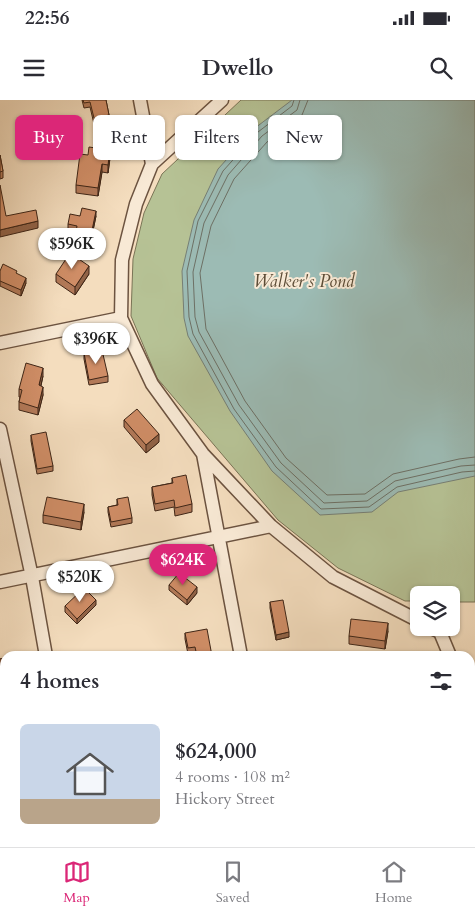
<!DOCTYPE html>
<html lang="en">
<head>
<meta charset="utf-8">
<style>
  :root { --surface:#fff; --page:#f7f7f7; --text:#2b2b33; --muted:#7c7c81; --line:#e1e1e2; --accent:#db2777 }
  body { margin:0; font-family:Cardo,serif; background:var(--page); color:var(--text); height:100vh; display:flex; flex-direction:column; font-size:19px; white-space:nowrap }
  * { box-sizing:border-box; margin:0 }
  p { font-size:16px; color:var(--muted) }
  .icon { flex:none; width:28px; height:28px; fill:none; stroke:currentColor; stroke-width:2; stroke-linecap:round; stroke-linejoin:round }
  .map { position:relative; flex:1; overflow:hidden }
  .drawer { position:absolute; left:0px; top:551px; width:475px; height:196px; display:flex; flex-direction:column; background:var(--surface); border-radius:15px 15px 0 0; box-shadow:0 1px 4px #0004 }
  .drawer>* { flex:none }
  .top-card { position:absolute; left:15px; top:15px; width:445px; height:45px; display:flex; gap:10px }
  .tools { position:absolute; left:410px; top:486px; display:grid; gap:10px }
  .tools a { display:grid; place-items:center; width:50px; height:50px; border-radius:8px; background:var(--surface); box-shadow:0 1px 4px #0004; font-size:25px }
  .price { position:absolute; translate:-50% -42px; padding:0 11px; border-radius:18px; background:#fff; color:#222; font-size:16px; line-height:32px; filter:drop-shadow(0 1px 2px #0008) }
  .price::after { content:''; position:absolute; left:50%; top:30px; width:15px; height:11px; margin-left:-8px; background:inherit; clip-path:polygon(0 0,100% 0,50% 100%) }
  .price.on { background:var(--accent); color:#fff }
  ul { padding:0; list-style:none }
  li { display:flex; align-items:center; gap:15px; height:125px; padding:0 20px }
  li+li { border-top:1px solid var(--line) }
  li span { display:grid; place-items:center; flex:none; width:140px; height:100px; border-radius:8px; color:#555 }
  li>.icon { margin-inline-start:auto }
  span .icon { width:60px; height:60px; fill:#fffc; stroke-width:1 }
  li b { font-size:21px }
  h2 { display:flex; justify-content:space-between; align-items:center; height:60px; padding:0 20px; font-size:21px }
  .pill { padding:0 18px; border-radius:8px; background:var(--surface); box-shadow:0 1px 4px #0004; font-size:18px; line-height:45px }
  .pill.on { background:var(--accent); color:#fff }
  .status { display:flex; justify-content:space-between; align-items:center; height:35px; padding:0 25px; background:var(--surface); direction:ltr }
  .status svg { height:14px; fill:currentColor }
  header { display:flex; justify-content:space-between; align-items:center; height:65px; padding:0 20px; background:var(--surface); font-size:22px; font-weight:700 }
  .tabs { display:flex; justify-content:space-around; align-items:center; height:70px; border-top:1px solid var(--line); background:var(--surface); font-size:14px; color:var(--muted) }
  .tabs a { display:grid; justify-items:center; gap:2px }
  .tabs .on { color:var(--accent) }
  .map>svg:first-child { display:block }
  .green { fill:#b6c295; stroke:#7a7456 }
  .water { fill:#9cbbb4; stroke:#767f75 }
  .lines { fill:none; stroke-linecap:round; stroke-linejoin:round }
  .shore { stroke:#6d7065; stroke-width:1 }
  .minor-casing { stroke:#6c5340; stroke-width:15 }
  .minor { stroke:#f8e9d5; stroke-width:12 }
  .wall { fill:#b27958; stroke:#3e2516 }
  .shaded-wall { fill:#916347; stroke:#3e2516 }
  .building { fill:#cf8d66; stroke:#3e2516 }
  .labels { text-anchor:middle; stroke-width:4; stroke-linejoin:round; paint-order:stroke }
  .park-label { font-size:18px; font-style:italic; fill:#5c4c36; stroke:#f8e9d5 }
</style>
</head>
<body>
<div class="status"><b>22:56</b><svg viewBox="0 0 49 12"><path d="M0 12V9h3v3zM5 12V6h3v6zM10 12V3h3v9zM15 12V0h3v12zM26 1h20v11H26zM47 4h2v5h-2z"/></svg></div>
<header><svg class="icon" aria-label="menu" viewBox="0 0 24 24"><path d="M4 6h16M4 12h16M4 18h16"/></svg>Dwello<svg class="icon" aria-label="search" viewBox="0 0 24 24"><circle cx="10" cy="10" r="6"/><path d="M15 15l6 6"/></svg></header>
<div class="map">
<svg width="475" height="747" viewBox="0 0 475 747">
  <rect width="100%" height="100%" fill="#f4ddbe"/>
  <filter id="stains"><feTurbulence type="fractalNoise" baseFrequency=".004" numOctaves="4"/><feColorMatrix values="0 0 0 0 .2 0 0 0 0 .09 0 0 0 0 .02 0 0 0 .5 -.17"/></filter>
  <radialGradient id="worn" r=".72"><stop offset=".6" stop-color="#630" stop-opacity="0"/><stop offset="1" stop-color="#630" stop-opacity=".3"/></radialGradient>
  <!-- green -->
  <path class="green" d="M241,0H475V502H451V495H419V501H405L338,468L278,420L157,278L131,216L133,159L144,113L162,74Z"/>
  <!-- water -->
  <path class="water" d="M292,0H475V376L398,392L372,412L320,415L272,371L230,311L188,236L184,218L182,171L194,120L218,69L255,28Z"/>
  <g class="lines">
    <!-- shore -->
    <path class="shore" d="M294,0L292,6L258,32L223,71L198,121L187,171L189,217L193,234L234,309L276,367L321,409L369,407L397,387L462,372L475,371
      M300,0L297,10L262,36L228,75L204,123L193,172L195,217L199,232L239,305L281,363L324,403L367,401L395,381L461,366L475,365
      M308,0L302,15L267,42L234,79L211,126L200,173L206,229L245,301L286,358L327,395L365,394L393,374L459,359L475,357"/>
    <!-- minor casing -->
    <g class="minor-casing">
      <path id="minor" d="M140,0L152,64
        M222,0L152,64L136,104L122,160L121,218L152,284L203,354L271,426L333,477L419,521
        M0,243L121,218
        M0,329L32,477L46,556
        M203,354L241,556
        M0,482L271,426
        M431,528L440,532L450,556
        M470,649L475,673
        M80,742L81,747
        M277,742L278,747"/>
    </g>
    <!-- minor -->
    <use href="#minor" class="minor"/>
  </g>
  <!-- wall -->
  <path class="wall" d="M82,0H106L109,15V21L94,24L90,7L84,8Z
    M0,55L3,71V78L0,79Z
    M110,58L108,73L102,72L98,96L76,93V85Z
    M80,116H96L90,145L75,142L76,131L68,129V124Z
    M0,171L26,183L21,196L0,186Z
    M56,174H89L75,195L56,182Z
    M84,253L108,276V282L89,285L84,259Z
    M43,276L41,286L43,295L38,315L19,310V302L20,297H19V289Z
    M124,320L159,342L146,353L124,327Z
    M31,335L53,366V371L37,374L31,341Z
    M172,378L192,404V412L175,416L174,407L155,411L152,395V387L172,383Z
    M117,399L132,418V423L111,427L108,412V407L117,405Z
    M84,412L81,430L43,423V415Z
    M169,485L197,493L187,505L169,490Z
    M270,502L289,537L276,540L270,508Z
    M96,505L77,524L65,512V506Z
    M388,531L385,549L349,544V536Z
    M185,533L212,556H196L195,552L188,554L185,539Z
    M5,558V604L1,586L0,587V559Z
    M5,724V742H43V746L39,747H28L27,743L3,747L0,733V725Z
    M110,742H127V745L119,747H111Z"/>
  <!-- shaded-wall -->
  <path class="shaded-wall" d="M110,50V58L108,73V65Z
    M102,64V72L98,96V88Z
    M96,111V116L90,145V140Z
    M38,121V128L0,137V130Z
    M89,166V174L75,195V187Z
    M26,178V183L21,196V190Z
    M43,268V276L39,293V285Z
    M43,287V295L38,315V308Z
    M159,334V342L146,353V345Z
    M84,404V412L81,430V422Z
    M197,487V493L187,505V500Z
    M96,500V505L77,524V519Z
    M388,523V531L385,549V541Z
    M289,532V537L276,540V535Z"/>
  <!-- building -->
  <path class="building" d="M83,0H106L109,15L94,18L90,2L84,3Z
    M89,47L110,50L108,65L102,64L98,88L76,85L80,54L88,55Z
    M0,55L3,71L0,72Z
    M0,85L6,116L36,110L38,121L0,130Z
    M82,108L96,111L90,140L75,137L77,126L68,124L70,114L80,116Z
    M70,153L89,166L75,187L56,174Z
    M3,164L17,171L16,173L26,178L21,190L0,181V171Z
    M102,250L108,276L89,280L84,253Z
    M26,263L43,268L39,285L43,287L38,308L19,302L22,290L19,289Z
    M137,309L159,334L146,345L124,320Z
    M46,332L53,366L37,369L31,335Z
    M186,375L192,404L175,408L174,400L155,404L152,387L173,383L172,378Z
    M47,397L84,404L81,422L43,415Z
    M128,397L132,418L111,422L108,407L118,405L117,399Z
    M179,473L197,487L187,500L169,485Z
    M84,488L96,500L77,519L65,506Z
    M283,500L289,532L276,535L270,502Z
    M351,519L388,523L385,541L349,536Z
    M207,529L212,556H197L195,547L188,548L185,533Z
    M5,558V597L1,579H0V559Z
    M5,724V740L3,741L0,725Z
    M311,742H346L347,745L336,747H312Z
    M370,742H381L382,747H371Z
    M440,742H455L456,747H441Z"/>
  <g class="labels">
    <!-- park labels -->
    <g class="park-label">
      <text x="304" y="187">Walker's Pond</text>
    </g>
  </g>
  <rect width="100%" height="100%" filter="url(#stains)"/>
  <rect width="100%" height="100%" fill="url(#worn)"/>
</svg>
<div class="tools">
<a><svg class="icon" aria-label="layers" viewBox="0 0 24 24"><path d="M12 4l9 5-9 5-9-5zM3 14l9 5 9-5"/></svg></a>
</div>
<b class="price" style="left:72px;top:170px">$596K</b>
<b class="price" style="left:96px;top:265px">$396K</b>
<b class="price on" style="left:183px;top:486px">$624K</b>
<b class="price" style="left:80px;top:503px">$520K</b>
<div class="top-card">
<a class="pill on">Buy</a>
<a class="pill">Rent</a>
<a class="pill">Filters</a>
<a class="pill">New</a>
</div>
<section class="drawer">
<h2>4 homes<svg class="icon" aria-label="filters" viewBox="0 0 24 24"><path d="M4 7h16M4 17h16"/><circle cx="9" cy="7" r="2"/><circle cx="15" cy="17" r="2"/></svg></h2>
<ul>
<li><span style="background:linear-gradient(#c9d6e8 75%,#b9a48a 0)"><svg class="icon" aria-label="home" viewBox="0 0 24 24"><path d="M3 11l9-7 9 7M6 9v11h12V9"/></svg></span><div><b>$624,000</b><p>4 rooms · 108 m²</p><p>Hickory Street</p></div></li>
</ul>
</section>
</div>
<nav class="tabs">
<a class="on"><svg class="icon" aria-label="map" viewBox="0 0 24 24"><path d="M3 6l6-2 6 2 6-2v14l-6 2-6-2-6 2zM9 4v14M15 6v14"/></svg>Map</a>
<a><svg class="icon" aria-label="saved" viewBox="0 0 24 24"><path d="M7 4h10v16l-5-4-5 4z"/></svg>Saved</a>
<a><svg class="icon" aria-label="home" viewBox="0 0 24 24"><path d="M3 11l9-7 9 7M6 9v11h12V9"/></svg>Home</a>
</nav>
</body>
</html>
